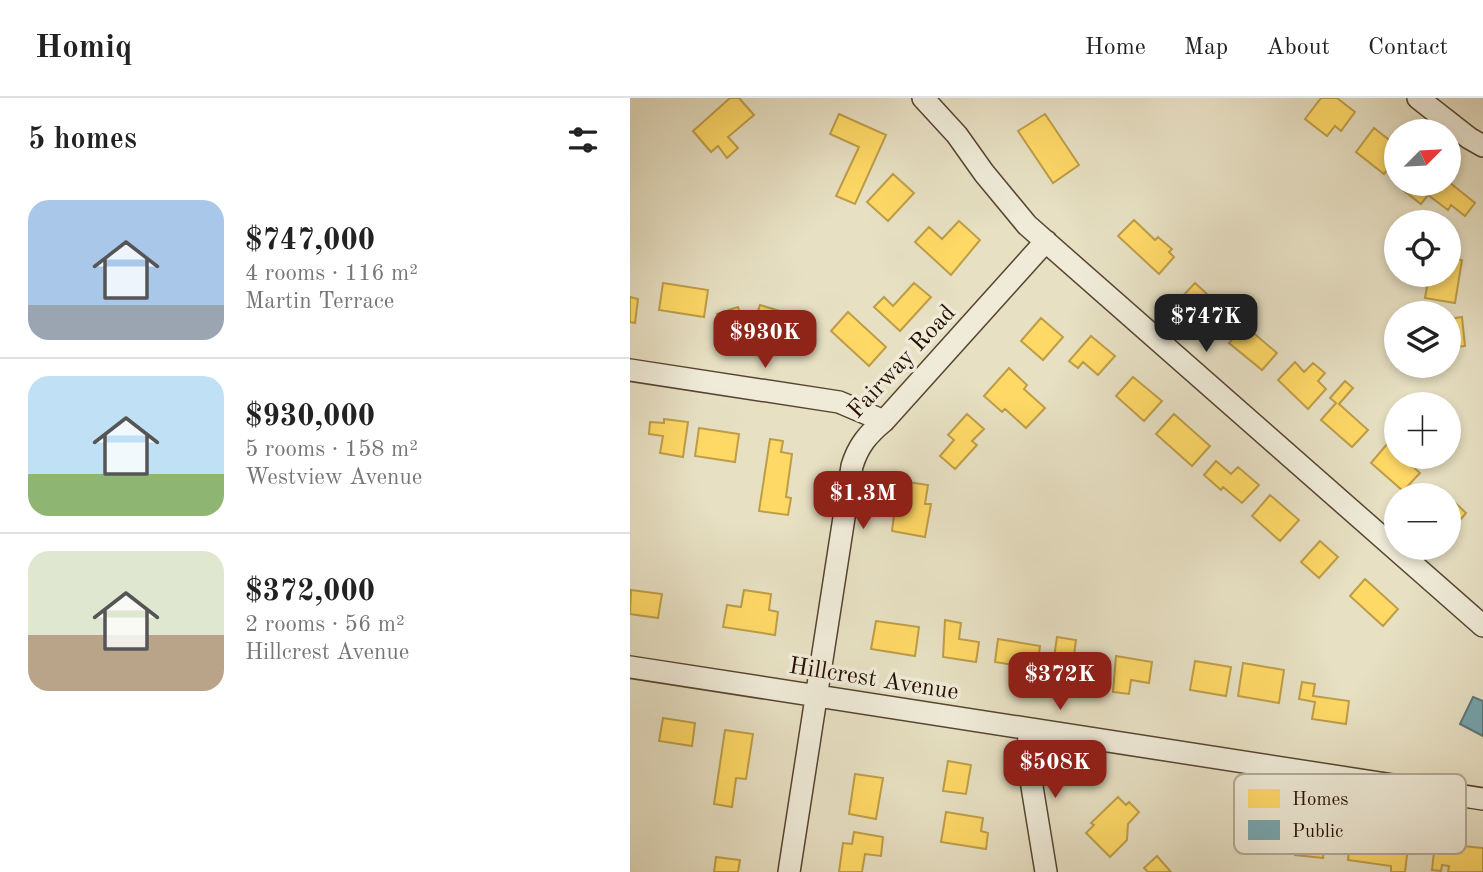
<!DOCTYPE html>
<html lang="en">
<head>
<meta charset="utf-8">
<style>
  :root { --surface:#fff; --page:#f2f2f2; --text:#222; --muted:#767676; --line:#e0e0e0; --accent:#8f2418 }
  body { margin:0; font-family:"Old Standard TT",serif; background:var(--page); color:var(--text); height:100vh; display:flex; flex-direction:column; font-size:26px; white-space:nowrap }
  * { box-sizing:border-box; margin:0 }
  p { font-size:23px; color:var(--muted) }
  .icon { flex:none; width:38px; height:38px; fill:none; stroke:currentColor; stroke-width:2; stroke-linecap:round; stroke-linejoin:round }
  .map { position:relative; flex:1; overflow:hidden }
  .details { display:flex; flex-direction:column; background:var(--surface); width:630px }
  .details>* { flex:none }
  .needle { width:46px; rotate:66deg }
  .controls { position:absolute; left:754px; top:21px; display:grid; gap:14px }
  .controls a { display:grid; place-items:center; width:77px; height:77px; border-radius:50%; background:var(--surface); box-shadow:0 4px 10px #0003; font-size:35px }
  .price { position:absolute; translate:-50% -60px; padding:0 16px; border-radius:14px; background:var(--accent); color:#fff; font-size:23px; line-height:46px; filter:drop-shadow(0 2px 4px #0008) }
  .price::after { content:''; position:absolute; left:50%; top:42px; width:21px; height:16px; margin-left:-10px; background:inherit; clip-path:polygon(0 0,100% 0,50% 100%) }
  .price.current { background:#222; color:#fff }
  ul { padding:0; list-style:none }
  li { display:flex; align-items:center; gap:21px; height:175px; padding:0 28px }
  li+li { border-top:2px solid var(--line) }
  li span { display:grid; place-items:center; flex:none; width:196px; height:140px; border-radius:21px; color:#555 }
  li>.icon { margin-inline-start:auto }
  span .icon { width:84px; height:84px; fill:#fffc; stroke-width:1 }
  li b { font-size:30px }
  h2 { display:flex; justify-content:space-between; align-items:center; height:84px; padding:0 28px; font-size:30px }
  header { display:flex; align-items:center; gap:42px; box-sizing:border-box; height:98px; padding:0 35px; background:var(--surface); border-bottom:2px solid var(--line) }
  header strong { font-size:33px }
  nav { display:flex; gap:38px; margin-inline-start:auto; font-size:24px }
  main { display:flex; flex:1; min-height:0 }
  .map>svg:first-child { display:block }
  .homes { fill:#ffd966; stroke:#be9d47; stroke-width:2 }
  .public { fill:#76a5af; stroke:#5e787a; stroke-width:2 }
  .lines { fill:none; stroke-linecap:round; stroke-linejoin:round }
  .street-casing { stroke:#574431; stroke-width:24 }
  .street { stroke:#efebd8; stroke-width:21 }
  .labels { text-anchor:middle; stroke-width:7; stroke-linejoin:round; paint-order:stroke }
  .street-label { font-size:24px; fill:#271000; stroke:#efebd8 }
  .key { fill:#efebd8; stroke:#b3a997; stroke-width:2 }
  .key-label { font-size:19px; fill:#271000 }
</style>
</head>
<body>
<header>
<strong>Homiq</strong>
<nav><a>Home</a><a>Map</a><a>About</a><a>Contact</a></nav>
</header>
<main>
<section class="details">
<h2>5 homes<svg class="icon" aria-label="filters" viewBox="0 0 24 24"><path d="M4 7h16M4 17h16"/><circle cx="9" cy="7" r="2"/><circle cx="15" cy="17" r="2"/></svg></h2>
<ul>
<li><span style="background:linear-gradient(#a9c7e8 75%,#9aa5b1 0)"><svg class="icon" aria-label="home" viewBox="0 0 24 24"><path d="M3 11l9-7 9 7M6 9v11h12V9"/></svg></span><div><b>$747,000</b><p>4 rooms · 116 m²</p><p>Martin Terrace</p></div></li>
<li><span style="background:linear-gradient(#bfe0f5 70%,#8fb573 0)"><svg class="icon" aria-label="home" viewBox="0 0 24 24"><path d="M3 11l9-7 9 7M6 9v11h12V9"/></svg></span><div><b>$930,000</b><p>5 rooms · 158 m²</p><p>Westview Avenue</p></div></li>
<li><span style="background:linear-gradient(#dfe7d0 60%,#b9a48a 0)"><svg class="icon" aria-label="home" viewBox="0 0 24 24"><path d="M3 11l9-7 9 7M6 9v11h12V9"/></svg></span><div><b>$372,000</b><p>2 rooms · 56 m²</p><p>Hillcrest Avenue</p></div></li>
</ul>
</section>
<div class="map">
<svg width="853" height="774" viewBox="0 0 853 774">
  <rect width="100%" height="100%" fill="#e7e0c3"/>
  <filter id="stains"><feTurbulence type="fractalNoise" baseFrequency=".00286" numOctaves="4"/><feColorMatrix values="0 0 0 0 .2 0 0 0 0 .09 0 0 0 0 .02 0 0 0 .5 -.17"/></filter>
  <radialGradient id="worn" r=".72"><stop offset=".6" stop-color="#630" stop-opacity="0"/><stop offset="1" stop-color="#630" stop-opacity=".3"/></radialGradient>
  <!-- homes -->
  <path class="homes" d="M100,0H109L124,17L98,39L108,50L97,60L88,48L81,54L63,33Z
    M691,0H707L725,14L711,33L705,28L697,38L675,21Z
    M209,16L256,37L225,106L206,98L229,49L200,36Z
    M415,16L449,67L423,85L388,33Z
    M744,30L762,44L764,41L766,43V77L758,71L754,76L726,54Z
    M263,76L284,95L258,123L237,104Z
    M819,84L845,105L835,118L821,107L818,112L798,97L791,106L773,92L778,86Z
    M504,122L525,142L528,139L542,151L539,154L544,159L529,176L488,138Z
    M329,123L350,142L321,177L285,144L299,129L312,141Z
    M819,160L832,162L825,205L795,200L799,177H819Z
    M33,185L78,192L74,219L29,212Z
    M284,185L301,199L270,233L244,209L254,199L263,208Z
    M565,185L589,207L585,213L599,225L588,237L550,201Z
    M0,199L8,201L5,225L0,224Z
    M130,207L173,220L165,244L123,229L95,239L87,216L108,209L112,221L126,219Z
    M218,214L256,249L239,268L201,233Z
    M832,219L835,248L819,250V221Z
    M411,220L433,239L413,262L391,243Z
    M614,227L647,255L632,272L599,245Z
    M461,238L485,258L468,277L453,264L448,270L439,263Z
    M665,264L674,274L683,265L695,275L688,283L696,291L678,311L648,282Z
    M379,270L397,287L394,291L415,310L396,330L375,311L372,314L354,298Z
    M503,279L532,303L514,323L486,298Z
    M715,283L723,290L709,306L738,332L722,349L691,322L706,305L700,300Z
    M337,316L354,331L342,343L347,347L325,371L310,358L324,342L318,337Z
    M544,316L580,348L562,368L526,336Z
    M34,321L58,324L53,359L30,355L33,338L19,336L20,324L34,325Z
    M69,330L109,336L105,364L65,358Z
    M140,341L153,343L151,354L162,356L156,399L161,400L158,417L129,413Z
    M757,346L766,354V359H772L790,375L773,393L741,365Z
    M586,363L601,376L608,369L629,387L612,405L593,389L591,392L574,377Z
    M278,384L298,387L295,406H301L295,439L262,433L266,403L275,405Z
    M640,397L669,422L650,443L622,418Z
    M819,399L836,415L821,433L819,431Z
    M690,443L708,459L689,480L671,464Z
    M735,481L768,511L753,528L720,498Z
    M1,492L32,496L28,520L0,516Z
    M114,492L141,496L139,512L148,514L145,537L93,529L97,507L111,509Z
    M315,522L331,525L329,541L349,544L346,564L313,559Z
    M246,523L289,529L285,558L241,551Z
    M427,539L446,542L444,557L471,561L468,580L422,573Z
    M368,541L410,548L407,571L365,564Z
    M486,558L522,564L519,585L501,582L499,596L483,594Z
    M565,563L601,569L596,598L560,592Z
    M613,565L654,572L649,605L608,598Z
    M672,584L685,586L683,598L719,603L716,626L682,621L685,604L669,601Z
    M33,620L65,625L62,648L29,643Z
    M95,632L123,636L116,681L106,680L102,709L84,706Z
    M318,663L341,667L336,696L313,693Z
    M225,676L253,680L246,721L219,716Z
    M488,699L496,707L499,704L509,714L498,726L497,742L480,759L456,735L464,727L461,725Z
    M316,714L353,720L351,733L358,735L356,751L311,744Z
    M669,726L684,728V733L696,734L693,760L665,757V754L651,752L654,729L669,731Z
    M721,733L775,738L773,749H778L775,774H761V768L718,762Z
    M224,734L253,739L251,758L235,756L232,774H209L213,745L222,746Z
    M822,747L853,750V774H818L819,768L812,767L811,773L802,772L804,754L821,756Z
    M527,758L541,774H518L514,770Z
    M86,759L110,762L108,774H84Z"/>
  <!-- public -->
  <path class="public" d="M843,599L853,603V638L830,626Z"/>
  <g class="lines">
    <!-- street casing -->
    <g class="street-casing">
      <path id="street" d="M293,0L327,37L354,75L397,127L853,528
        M788,0L839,40L853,48
        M0,272L209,304L254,323
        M0,569L853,701
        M399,631L398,664L416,774
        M159,774L222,368C228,348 238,336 254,323L416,143"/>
    </g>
    <!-- street -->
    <use href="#street" class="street"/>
  </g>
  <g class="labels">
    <!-- street labels -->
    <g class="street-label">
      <text transform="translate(271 263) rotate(-47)" y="8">Fairway Road</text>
      <text transform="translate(244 580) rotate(9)" y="8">Hillcrest Avenue</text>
    </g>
  </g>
  <!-- legend -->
  <rect x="604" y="676" width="232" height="80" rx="10" class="key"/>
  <rect x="618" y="691" width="32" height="19" fill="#ffd966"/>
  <rect x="618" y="722" width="32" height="20" fill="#76a5af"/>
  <g class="key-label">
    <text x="662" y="707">Homes</text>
    <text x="662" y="739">Public</text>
  </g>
  <rect width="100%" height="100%" filter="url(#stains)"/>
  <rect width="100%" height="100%" fill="url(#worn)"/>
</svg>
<div class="controls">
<a><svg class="needle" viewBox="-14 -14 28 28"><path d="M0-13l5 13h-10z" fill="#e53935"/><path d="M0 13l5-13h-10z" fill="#767676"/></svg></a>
<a><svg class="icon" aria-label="locate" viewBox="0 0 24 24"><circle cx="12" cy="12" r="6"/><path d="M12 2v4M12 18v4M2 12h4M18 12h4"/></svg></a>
<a><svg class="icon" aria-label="layers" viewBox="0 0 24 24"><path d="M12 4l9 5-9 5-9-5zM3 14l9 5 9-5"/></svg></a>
<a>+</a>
<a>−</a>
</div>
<b class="price current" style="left:576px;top:256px">$747K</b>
<b class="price" style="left:135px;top:272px">$930K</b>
<b class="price" style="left:233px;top:433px">$1.3M</b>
<b class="price" style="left:430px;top:614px">$372K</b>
<b class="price" style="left:425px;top:702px">$508K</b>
</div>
</main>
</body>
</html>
